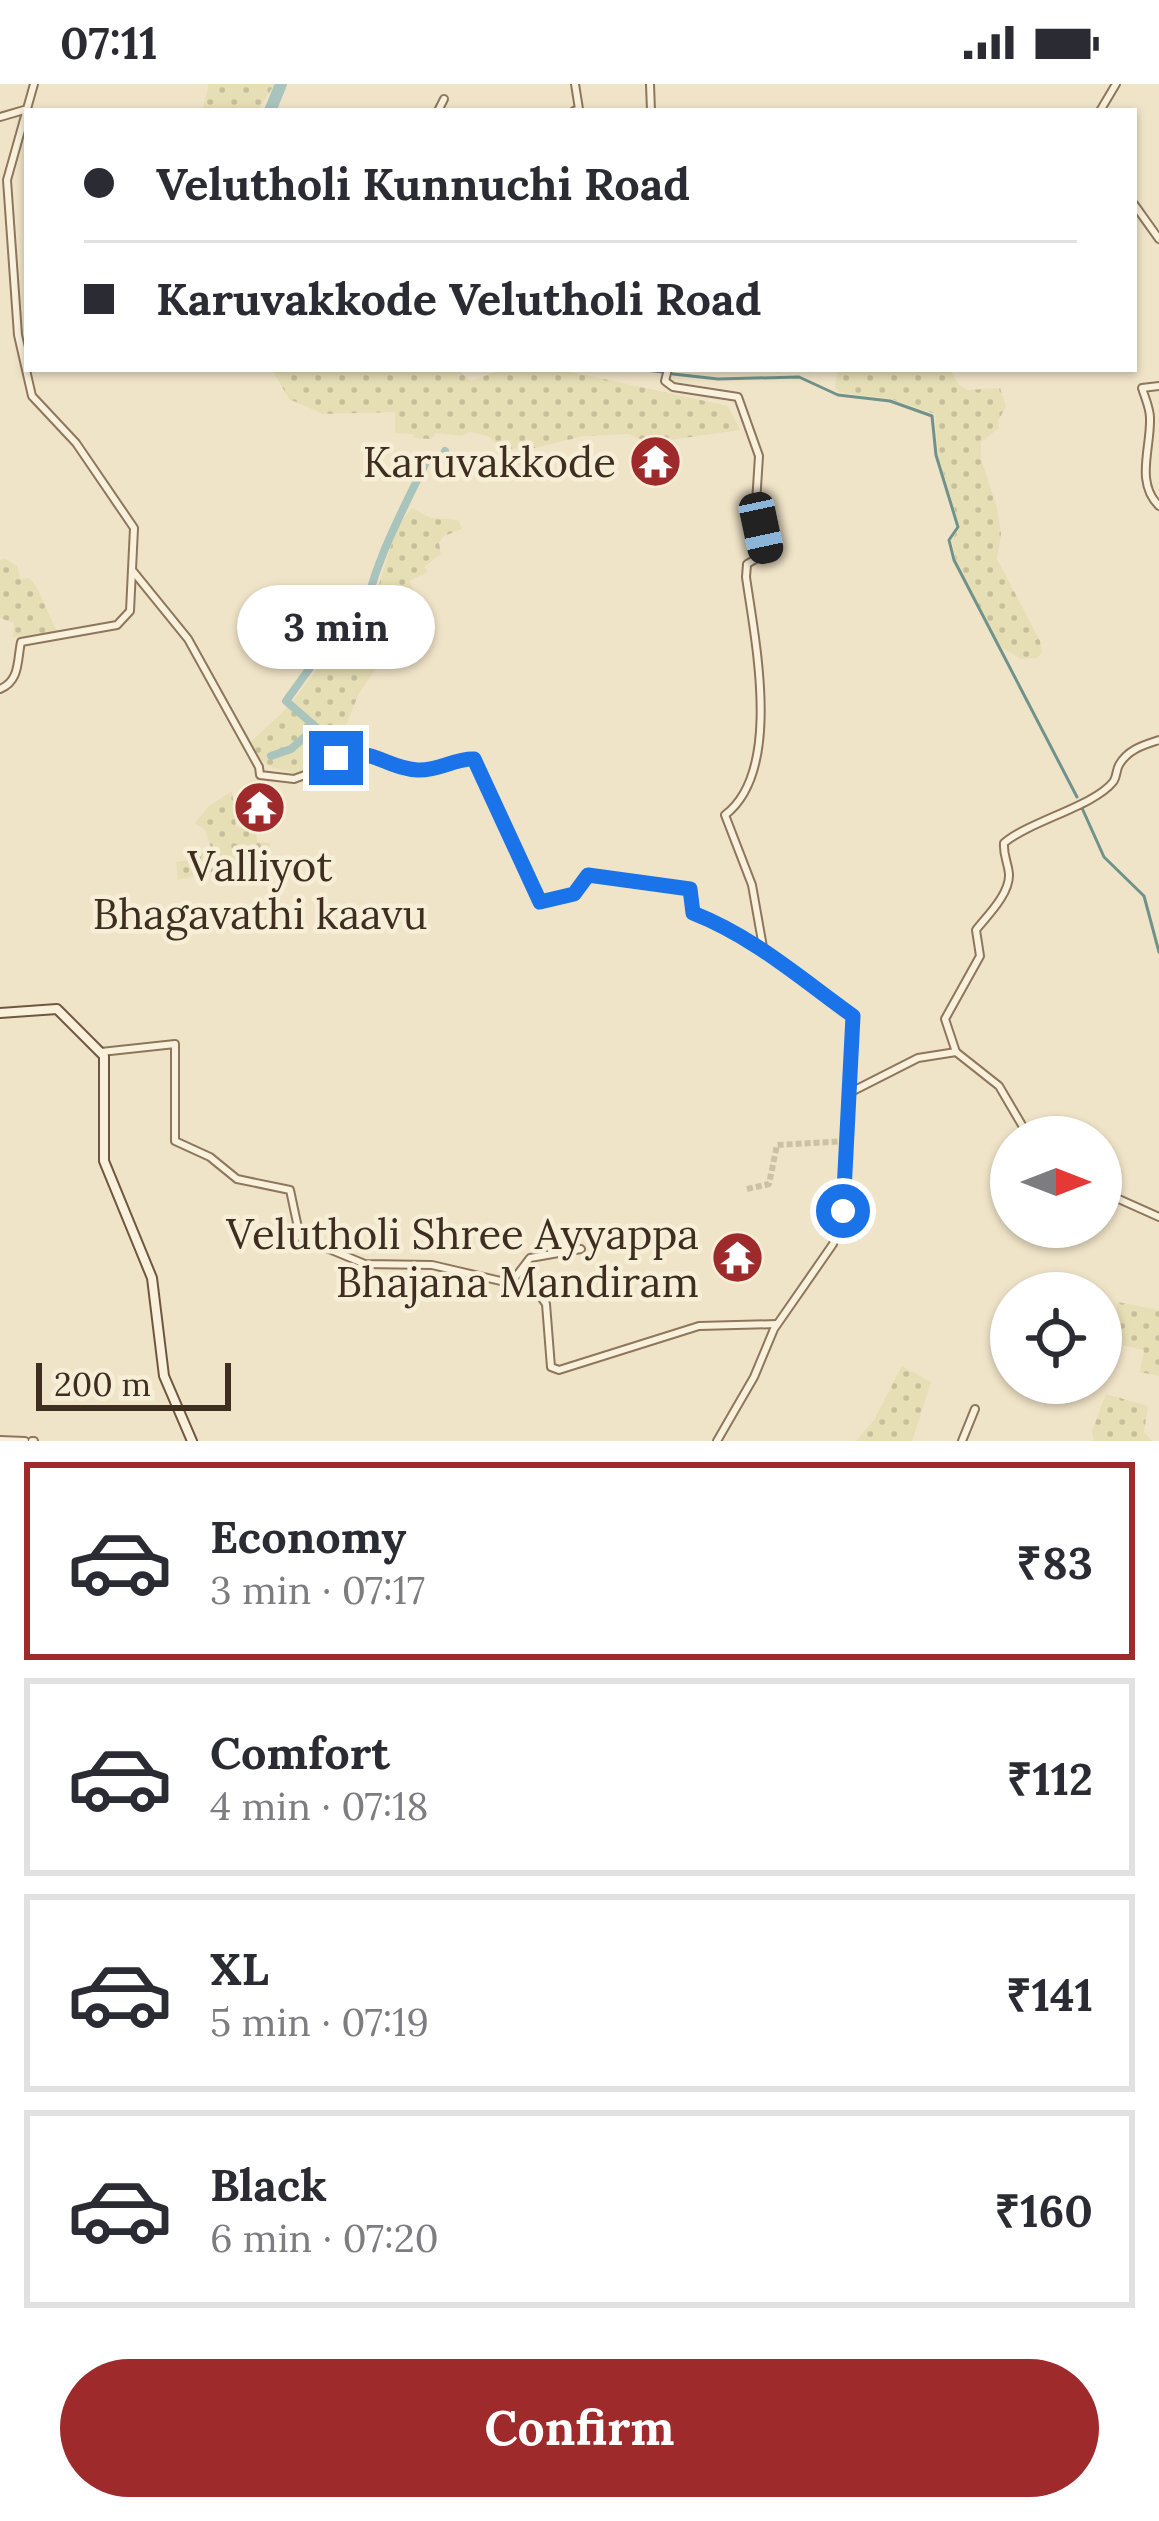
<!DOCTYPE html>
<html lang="en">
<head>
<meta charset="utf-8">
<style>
  :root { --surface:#fff; --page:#f2f2f3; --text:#2b2b33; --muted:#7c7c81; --line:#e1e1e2; --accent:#9e2a2b }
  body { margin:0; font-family:Lora,serif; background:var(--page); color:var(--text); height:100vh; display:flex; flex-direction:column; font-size:45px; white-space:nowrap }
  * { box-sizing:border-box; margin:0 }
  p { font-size:39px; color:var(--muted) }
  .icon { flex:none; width:66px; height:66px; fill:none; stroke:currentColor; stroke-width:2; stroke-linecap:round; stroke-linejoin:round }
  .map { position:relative; height:1357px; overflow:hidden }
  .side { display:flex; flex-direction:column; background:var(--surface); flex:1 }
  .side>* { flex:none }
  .banner { position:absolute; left:24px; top:24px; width:1113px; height:264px; border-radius:0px; box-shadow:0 3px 9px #0004; display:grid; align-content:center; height:264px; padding:0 60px; background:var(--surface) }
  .needle { width:78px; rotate:90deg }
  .buttons { position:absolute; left:990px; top:1032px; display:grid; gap:24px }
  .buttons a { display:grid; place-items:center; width:132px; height:132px; border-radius:50%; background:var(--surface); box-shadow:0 3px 9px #0004; font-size:60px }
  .scale { position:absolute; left:36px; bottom:30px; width:195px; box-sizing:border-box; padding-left:12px; border:6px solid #3d2e20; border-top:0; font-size:33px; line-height:42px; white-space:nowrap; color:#3d2e20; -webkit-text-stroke:9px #f7eed8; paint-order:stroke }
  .end { position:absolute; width:54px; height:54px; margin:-27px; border:15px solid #1a73e8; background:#fff; box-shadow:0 0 0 6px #fff }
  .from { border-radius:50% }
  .bubble { position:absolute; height:84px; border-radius:42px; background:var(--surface); box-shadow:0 3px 9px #0004; font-size:39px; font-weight:800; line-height:84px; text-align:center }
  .car { position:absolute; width:36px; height:72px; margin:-36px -18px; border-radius:15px; box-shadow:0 0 9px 3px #0007; background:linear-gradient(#222 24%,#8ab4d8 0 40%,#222 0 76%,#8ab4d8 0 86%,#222 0) }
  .banner b { display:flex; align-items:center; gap:42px; height:114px; font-size:45px }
  .banner b+b { border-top:3px solid var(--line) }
  .banner i { width:30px; height:30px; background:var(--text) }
  ul { padding:21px 0 0; list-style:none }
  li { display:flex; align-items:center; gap:36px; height:198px; margin:0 24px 18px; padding:0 36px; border:6px solid var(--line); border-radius:0px }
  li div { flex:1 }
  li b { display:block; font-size:45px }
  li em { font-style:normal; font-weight:800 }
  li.on { border-color:var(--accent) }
  li>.icon { width:108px; height:108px; stroke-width:1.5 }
  .button { display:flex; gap:24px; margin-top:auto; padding:24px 60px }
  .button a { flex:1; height:138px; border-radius:72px; background:var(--accent); color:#fff; font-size:48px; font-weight:800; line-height:138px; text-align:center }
  .status { display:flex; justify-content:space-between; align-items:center; height:84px; padding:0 60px; background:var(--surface); direction:ltr }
  .status svg { height:33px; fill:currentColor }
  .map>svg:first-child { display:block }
  .farmland { fill:url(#farmland-dots) }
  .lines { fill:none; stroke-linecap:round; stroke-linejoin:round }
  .stream { stroke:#6f938a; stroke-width:3 }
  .canal { stroke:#a9c4bc; stroke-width:8 }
  .river { stroke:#a9c4bc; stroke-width:12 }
  .minor-tunnel { stroke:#ccc0a6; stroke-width:6; stroke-dasharray:6 3; stroke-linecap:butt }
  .minor-casing { stroke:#8d765c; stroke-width:10 }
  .secondary-casing { stroke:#6f573f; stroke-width:12 }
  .minor { stroke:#faf1dc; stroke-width:6 }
  .secondary { stroke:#faf1dc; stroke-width:8 }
  .route { stroke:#1a73e8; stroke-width:15 }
  .labels { text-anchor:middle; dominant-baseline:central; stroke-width:9; stroke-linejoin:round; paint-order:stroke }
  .poi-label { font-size:42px; fill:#3d2e20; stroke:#f7eed8; text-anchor:end }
</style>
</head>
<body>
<div class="status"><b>07:11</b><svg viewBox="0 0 49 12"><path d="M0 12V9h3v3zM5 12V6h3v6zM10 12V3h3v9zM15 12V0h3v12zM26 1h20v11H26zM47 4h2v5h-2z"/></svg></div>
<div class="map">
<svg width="1159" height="1357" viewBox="0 0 1159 1357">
  <defs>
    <pattern id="farmland-dots" width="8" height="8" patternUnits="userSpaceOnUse" patternTransform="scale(3)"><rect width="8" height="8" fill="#e6deb5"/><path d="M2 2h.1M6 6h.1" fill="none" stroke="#c6bf9b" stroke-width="1.8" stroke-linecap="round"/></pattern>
  </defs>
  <rect width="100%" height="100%" fill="#f0e4c8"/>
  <g class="farmland">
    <polygon points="209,0 275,0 257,27 202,27"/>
    <polygon points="272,285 457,285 471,297 503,285 558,285 728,322 740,346 648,359 629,350 584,352 535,364 504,365 488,352 470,348 462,352 436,349 431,355 414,354 413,350 395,349 395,328 323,330 289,315"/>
    <polygon points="838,285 950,285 958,300 967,306 1000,304 1006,322 998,337 999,344 981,358 981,375 997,424 1001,450 997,475 1040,557 1042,569 1037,574 1021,575 1001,563 956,476 952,456 960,443 938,371 935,330 891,315 838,308 835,301"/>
    <polygon points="412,424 431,434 458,436 462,445 444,452 439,459 441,470 424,483 428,488 409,497 419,517 408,540 359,609 336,666 295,690 268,682 251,666 251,658 291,620 348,543 365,545 397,443"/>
    <polygon points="4,474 17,482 20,495 30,494 37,504 57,548 13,553 14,539 0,534 0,476"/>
    <polygon points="232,707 236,743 256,744 257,758 270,759 270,774 178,796 176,778 190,776 191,771 211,764 205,746 195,739 209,722"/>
    <polygon points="1118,1218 1159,1226 1159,1292 1140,1288 1144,1266 1110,1259"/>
    <polygon points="902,1282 931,1298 912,1357 856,1357 874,1336"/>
    <polygon points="1106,1310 1148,1322 1144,1348 1152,1357 1094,1357 1092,1347"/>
  </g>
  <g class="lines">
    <g class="stream">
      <polyline points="638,285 662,288"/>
      <polyline points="673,290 718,295 799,293 838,311 890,317 932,332 936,371 958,443 949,456 954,476 1077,713"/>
      <polyline points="1082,724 1104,773 1144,812 1159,868"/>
    </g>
    <path class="canal" d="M271 672 291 665 316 643 286 617 343 538 362 542C372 481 402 428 428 374L442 375 445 367"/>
    <polyline class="river" points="270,27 281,0"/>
    <polyline class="minor-tunnel" points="747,1105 769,1100 777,1061 848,1057"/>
    <defs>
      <g id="minor">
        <polyline points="650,0 651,27"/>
        <polyline points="438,27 444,15"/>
        <polyline points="574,27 579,25 575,0"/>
        <polyline points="1100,27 1116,0"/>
        <polyline points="0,33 24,26"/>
        <polyline points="1134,120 1159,155"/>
        <path d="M668 285 665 297 673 303 738 313 759 372 756 419 766 469 747 480 746 493C755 557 783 687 725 731L752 801 763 863"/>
        <path d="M1159 302 1142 304C1145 314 1150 324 1150 334 1151 365 1135 398 1159 422"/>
        <polyline points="132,486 188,555 259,683 260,691 294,695 321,685"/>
        <path d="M0 605C20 597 17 577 21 558L117 541 130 527 134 444 76 359 32 312 18 251 7 96 34 0"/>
        <path d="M328 680C361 653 385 685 418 686 439 687 454 674 474 675L540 818 574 810 588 791 690 805 693 829C754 853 800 894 853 932L851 1008"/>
        <polyline points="101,968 175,960 175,1057 210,1073 237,1095 290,1106 300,1153 365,1180 432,1181 535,1205 546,1220 551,1283 559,1286 699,1242 777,1240"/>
        <path d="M956 968 945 935 980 872 976 846C987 832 1010 810 1009 790 1008 778 1003 772 1004 759 1030 737 1094 722 1113 698 1117 693 1116 686 1119 681 1128 665 1144 661 1159 656"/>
        <polyline points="1101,1080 1106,1081 1112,1112 1159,1133"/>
        <polyline points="511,1199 530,1174 581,1165"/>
        <polyline points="0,1356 25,1357"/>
        <polyline points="32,1357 34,1357"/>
        <polyline points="717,1357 754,1293 774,1245 833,1160 843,1127 851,1008 918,974 956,968 999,1002 1029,1053"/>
        <polyline points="962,1357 975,1325"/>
      </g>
      <polyline id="secondary" points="0,929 57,925 104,972 104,1077 152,1194 164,1292 192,1357"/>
    </defs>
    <use href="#minor" class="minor-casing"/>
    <use href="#secondary" class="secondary-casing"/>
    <use href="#minor" class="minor"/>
    <use href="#secondary" class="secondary"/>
  </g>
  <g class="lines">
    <path class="route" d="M336 674C369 660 387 685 418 686 439 687 455 674 474 675L540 818 574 810 588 791 690 805 693 829C754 853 800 894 853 932L843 1127"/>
  </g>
  <defs>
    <symbol id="temple-disc" viewBox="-11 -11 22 22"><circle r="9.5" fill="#9e2a2b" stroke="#f7eed8"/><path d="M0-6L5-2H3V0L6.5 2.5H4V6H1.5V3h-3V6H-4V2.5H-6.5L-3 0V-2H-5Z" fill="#fff"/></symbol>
  </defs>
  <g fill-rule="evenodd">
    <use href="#temple-disc" x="626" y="348" width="59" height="59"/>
    <use href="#temple-disc" x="230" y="694" width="59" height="59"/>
    <use href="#temple-disc" x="708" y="1144" width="59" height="59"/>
  </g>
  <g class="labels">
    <g class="poi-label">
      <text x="616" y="378">Karuvakkode</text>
      <text x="260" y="782" text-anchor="middle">Valliyot<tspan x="260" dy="48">Bhagavathi kaavu</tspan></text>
      <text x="699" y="1150">Velutholi Shree Ayyappa<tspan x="699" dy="48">Bhajana Mandiram</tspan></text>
    </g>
  </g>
</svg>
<div class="buttons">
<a><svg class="needle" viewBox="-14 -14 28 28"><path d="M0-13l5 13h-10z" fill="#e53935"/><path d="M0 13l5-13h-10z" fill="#7c7c81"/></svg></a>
<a><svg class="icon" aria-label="locate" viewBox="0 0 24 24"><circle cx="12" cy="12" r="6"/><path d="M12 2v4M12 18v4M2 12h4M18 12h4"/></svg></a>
</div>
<div class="scale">200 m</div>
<i class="end from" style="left:843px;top:1127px"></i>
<i class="end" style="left:336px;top:674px"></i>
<div class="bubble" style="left:237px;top:501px;width:198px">3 min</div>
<i class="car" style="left:761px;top:444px;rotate:168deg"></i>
<div class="banner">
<b><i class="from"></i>Velutholi Kunnuchi Road</b>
<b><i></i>Karuvakkode Velutholi Road</b>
</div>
</div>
<section class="side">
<ul>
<li class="on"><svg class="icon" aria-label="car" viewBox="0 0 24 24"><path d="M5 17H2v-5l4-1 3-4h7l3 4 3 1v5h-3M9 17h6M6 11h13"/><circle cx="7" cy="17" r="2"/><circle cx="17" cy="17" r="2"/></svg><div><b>Economy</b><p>3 min · 07:17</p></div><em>₹83</em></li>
<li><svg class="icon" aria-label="car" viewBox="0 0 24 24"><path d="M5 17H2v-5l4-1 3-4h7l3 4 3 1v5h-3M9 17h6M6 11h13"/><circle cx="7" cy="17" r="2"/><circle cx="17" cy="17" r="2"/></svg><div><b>Comfort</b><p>4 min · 07:18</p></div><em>₹112</em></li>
<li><svg class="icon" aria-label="car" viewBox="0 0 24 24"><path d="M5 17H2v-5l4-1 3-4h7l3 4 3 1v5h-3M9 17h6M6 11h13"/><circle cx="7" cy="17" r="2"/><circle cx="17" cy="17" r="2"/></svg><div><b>XL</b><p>5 min · 07:19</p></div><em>₹141</em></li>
<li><svg class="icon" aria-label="car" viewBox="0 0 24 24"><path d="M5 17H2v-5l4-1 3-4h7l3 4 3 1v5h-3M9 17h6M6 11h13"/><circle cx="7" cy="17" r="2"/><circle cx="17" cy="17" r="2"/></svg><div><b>Black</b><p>6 min · 07:20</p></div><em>₹160</em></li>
</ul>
<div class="button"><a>Confirm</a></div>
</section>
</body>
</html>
